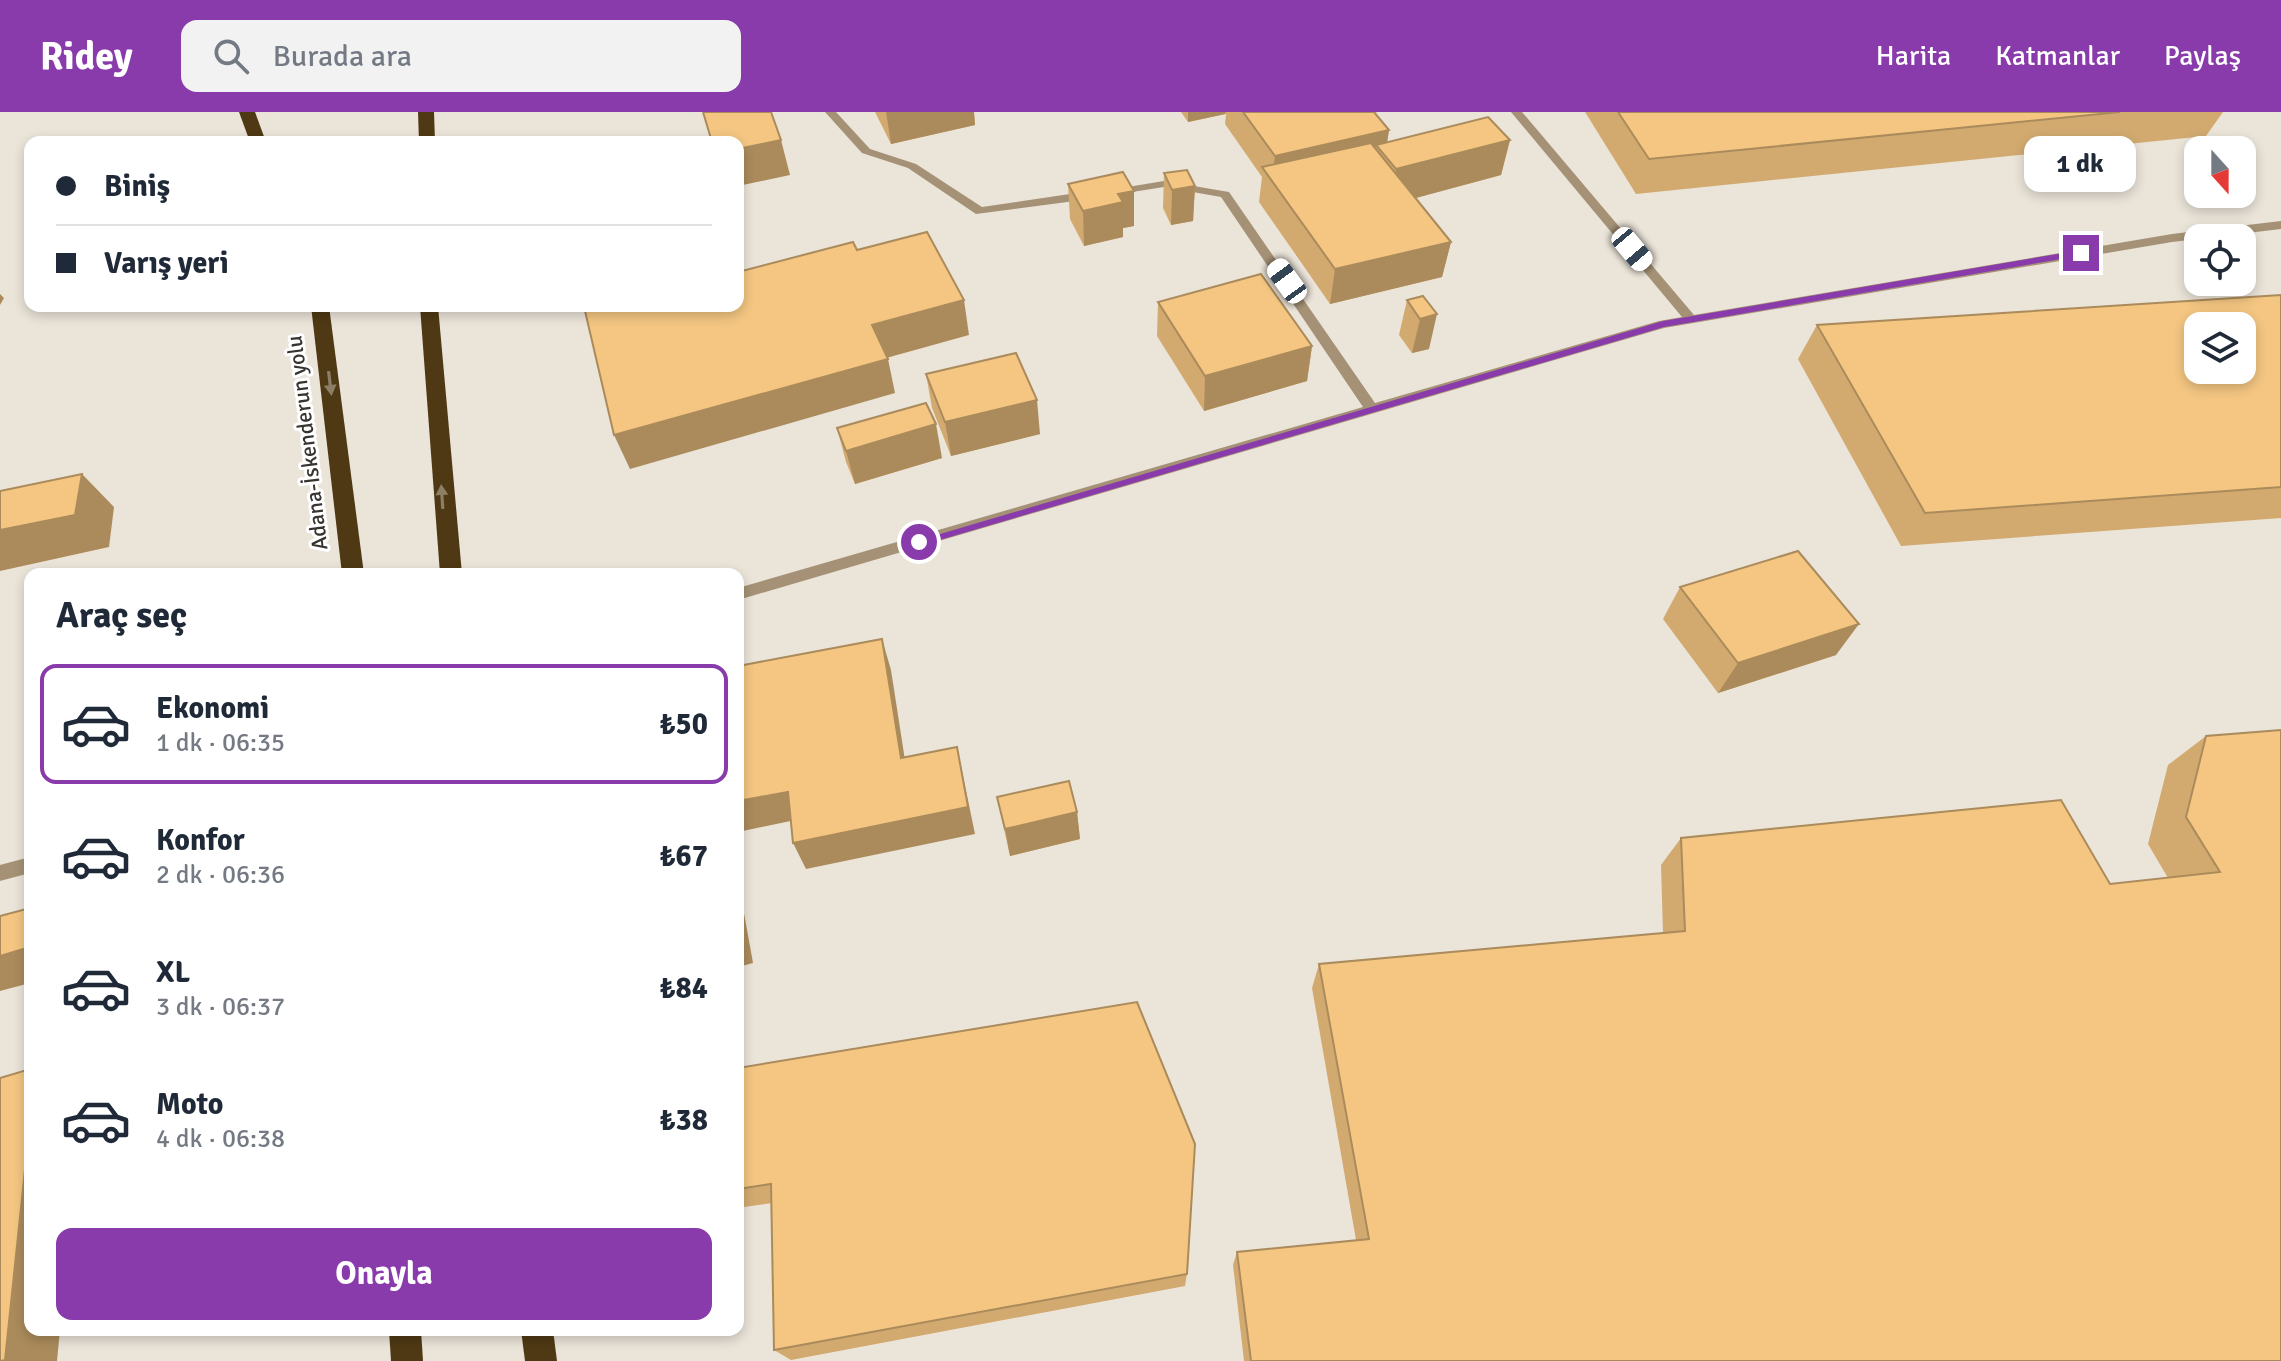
<!DOCTYPE html>
<html lang="tr">
<head>
<meta charset="utf-8">
<style>
  :root { --surface:#fff; --page:#f2f2f3; --text:#1f2937; --muted:#747a83; --line:#e0e1e3; --accent:#893bab }
  body { margin:0; font-family:Signika,sans-serif; background:var(--page); color:var(--text); height:100vh; display:flex; flex-direction:column; font-size:30px; white-space:nowrap }
  * { box-sizing:border-box; margin:0 }
  p { font-size:26px; color:var(--muted) }
  .icon { flex:none; width:44px; height:44px; fill:none; stroke:currentColor; stroke-width:2; stroke-linecap:round; stroke-linejoin:round }
  .map { position:relative; flex:1; overflow:hidden }
  .side { position:absolute; left:24px; top:456px; width:720px; height:768px; display:flex; flex-direction:column; background:var(--surface); border-radius:16px; box-shadow:0 4px 12px #0003 }
  .side>* { flex:none }
  .hud { position:absolute; left:24px; top:24px; width:720px; height:176px; border-radius:16px; box-shadow:0 4px 12px #0003; display:grid; align-content:center; height:176px; padding:0 32px; background:var(--surface) }
  .needle { width:52px; rotate:159deg }
  .buttons { position:absolute; left:2184px; top:24px; display:grid; gap:16px }
  .buttons a { display:grid; place-items:center; width:72px; height:72px; border-radius:16px; background:var(--surface); box-shadow:0 4px 12px #0003; font-size:40px }
  .end { position:absolute; width:36px; height:36px; margin:-18px; border:10px solid #893bab; background:#fff; box-shadow:0 0 0 4px #fff }
  .from { border-radius:50% }
  .bubble { position:absolute; height:56px; border-radius:16px; background:var(--surface); box-shadow:0 4px 12px #0003; font-size:26px; font-weight:700; line-height:56px; text-align:center }
  .car { position:absolute; width:24px; height:48px; margin:-24px -12px; border-radius:10px; box-shadow:0 0 6px 2px #0007; background:linear-gradient(#fff 24%,#345 0 40%,#fff 0 76%,#345 0 86%,#fff 0) }
  .hud b { display:flex; align-items:center; gap:28px; height:76px; font-size:30px }
  .hud b+b { border-top:2px solid var(--line) }
  .hud i { width:20px; height:20px; background:var(--text) }
  ul { padding:0; list-style:none }
  li { display:flex; align-items:center; gap:24px; height:120px; margin:0 16px 12px; padding:0 16px; border:4px solid transparent; border-radius:16px }
  li div { flex:1 }
  li b { display:block; font-size:30px }
  li em { font-style:normal; font-weight:700 }
  li.on { border-color:var(--accent) }
  li>.icon { width:72px; height:72px; stroke-width:1.5 }
  h2 { padding:0 32px; font-size:36px; line-height:96px }
  .primary-button { display:flex; gap:16px; margin-top:auto; padding:16px 32px }
  .primary-button a { flex:1; height:92px; border-radius:16px; background:var(--accent); color:#fff; font-size:32px; font-weight:700; line-height:92px; text-align:center }
  header { display:flex; align-items:center; gap:48px; box-sizing:border-box; height:112px; padding:0 40px; background:var(--accent); color:#fff }
  header strong { font-size:38px }
  nav { display:flex; gap:44px; margin-inline-start:auto; font-size:28px }
  .search { width:560px; height:72px; background:var(--page); display:flex; align-items:center; gap:20px; box-sizing:border-box; padding:0 28px; border-radius:16px; color:var(--muted); font-size:30px }
  .map>svg:first-child { display:block }
  .lines { fill:none; stroke-linecap:round; stroke-linejoin:round }
  .lane { fill:#a59276; fill-rule:evenodd }
  .highway { fill:#4f3914; fill-rule:evenodd }
  .wall { fill:#d2aa70 }
  .shaded-wall { fill:#ab8b5b }
  .building { fill:#f4c682; stroke:#ab8b5b; stroke-width:2; fill-rule:evenodd }
  .oneway { fill:#8d7e66 }
  .route { fill:#893bab }
  .labels { text-anchor:middle; dominant-baseline:central; stroke-width:6; stroke-linejoin:round; paint-order:stroke }
  .street-label { font-size:22px; fill:#373430; stroke:#fff }
</style>
</head>
<body>
<header>
<strong>Ridey</strong>
<div class="search"><svg class="icon" aria-label="search" viewBox="0 0 24 24"><circle cx="10" cy="10" r="6"/><path d="M15 15l6 6"/></svg>Burada ara</div>
<nav><a>Harita</a><a>Katmanlar</a><a>Paylaş</a></nav>
</header>
<div class="map">
<svg width="2281" height="1249" viewBox="0 0 2281 1249">
  <rect width="100%" height="100%" fill="#ebe4d9"/>
  <g class="lines">
    <g class="lane">
      <polygon points="825,0 836,0 870,37 916,52 982,95 1090,79 1096,83 1090,87 976,102 908,56 862,41"/>
      <polygon points="1511,0 1522,0 1694,203 2172,122 2281,109 2281,117 2172,130 1664,216 738,488 738,476 1363,295 1221,85 1164,75 1113,83 1109,82 1109,78 1164,69 1229,80 1375,291 1659,209 1682,205"/>
      <polygon points="30,745 30,761 0,769 0,753"/>
    </g>
    <g class="highway">
      <polygon points="239,0 255,0 266,30 250,30"/>
      <polygon points="418,0 434,0 435,30 419,30"/>
      <polygon points="311,194 329,194 364,462 342,462"/>
      <polygon points="420,194 438,194 462,462 440,462"/>
      <polygon points="389,1218 421,1218 423,1249 391,1249"/>
      <polygon points="521,1218 553,1218 557,1249 525,1249"/>
    </g>
  </g>
  <g class="wall">
    <polygon points="875,0 974,0 975,13 891,32"/>
    <polygon points="1181,0 1378,0 1375,1 1389,18 1387,30 1510,28 1501,63 1415,86 1451,130 1442,165 1330,192 1259,90 1262,65 1225,12 1226,2 1188,10"/>
    <polygon points="1585,0 2223,0 2206,24 1636,82"/>
    <polygon points="1164,61 1195,74 1193,109 1171,113 1163,96"/>
    <polygon points="1068,72 1134,114 1123,116 1123,125 1084,134 1070,107"/>
    <polygon points="2281,183 2281,406 1901,434 1798,247 1817,213"/>
    <polygon points="1423,184 1429,237 1412,241 1399,223 1407,188"/>
    <polygon points="1158,190 1312,234 1307,269 1204,299 1157,224"/>
    <polygon points="926,262 1040,322 951,344 932,296"/>
    <polygon points="837,316 942,346 855,372 846,350"/>
    <polygon points="1680,475 1836,543 1718,581 1663,507"/>
    <polygon points="2206,624 2281,1249 1244,1249 1233,1153 1237,1140 1356,1128 1312,876 1319,852 1663,821 1661,753 1681,726 2110,772 2168,766 2148,732 2168,653"/>
    <polygon points="997,685 1077,700 1080,727 1010,744"/>
    <polygon points="738,956 1187,1162 1185,1174 791,1248 774,1238 772,1091 744,1095 738,1090"/>
  </g>
  <g class="shaded-wall">
    <polygon points="886,0 974,0 975,13 891,32"/>
    <polygon points="1188,0 1226,0 1225,2 1188,10"/>
    <polygon points="1389,18 1385,44 1376,33 1372,56 1272,69 1275,44"/>
    <polygon points="781,28 790,63 738,74 738,37"/>
    <polygon points="1510,28 1501,63 1390,93 1396,57"/>
    <polygon points="1195,74 1193,109 1171,113 1172,78"/>
    <polygon points="1134,79 1134,114 1123,116 1123,125 1084,134 1083,99 1118,82"/>
    <polygon points="1451,130 1442,165 1330,192 1335,157"/>
    <polygon points="0,182 4,186 0,193"/>
    <polygon points="964,188 969,223 879,248 872,213"/>
    <polygon points="1437,202 1429,237 1412,241 1420,207"/>
    <polygon points="1312,234 1307,269 1204,299 1205,264"/>
    <polygon points="888,247 895,281 630,357 614,323"/>
    <polygon points="1037,288 1040,322 951,344 945,310"/>
    <polygon points="936,312 942,346 855,372 846,339"/>
    <polygon points="82,362 114,395 109,435 0,459 0,382"/>
    <polygon points="1859,512 1836,543 1718,581 1738,551"/>
    <polygon points="882,527 891,558 909,674 901,646"/>
    <polygon points="957,635 975,722 806,757 793,731"/>
    <polygon points="788,680 800,707 738,720 738,689"/>
    <polygon points="1077,700 1080,727 1010,744 1005,717"/>
    <polygon points="738,768 753,851 738,855"/>
    <polygon points="30,835 30,871 0,879 0,844"/>
    <polygon points="30,1010 30,1218 60,1218 57,1249 1,1249"/>
  </g>
  <g class="building">
    <polygon points="703,0 771,0 781,28 738,37 738,30 712,30"/>
    <polygon points="1243,0 1374,0 1389,18 1275,44"/>
    <polygon points="1618,0 2120,0 1649,47"/>
    <polygon points="1488,5 1510,28 1396,57 1376,33"/>
    <polygon points="1371,31 1451,130 1335,157 1262,55"/>
    <polygon points="1187,58 1195,74 1172,78 1164,61"/>
    <polygon points="1123,60 1134,79 1118,82 1123,90 1083,99 1068,72"/>
    <polygon points="927,120 964,188 872,213 888,247 614,323 585,199 605,194 738,194 738,160 853,130 857,138"/>
    <polygon points="1261,162 1312,234 1205,264 1158,190"/>
    <path d="M2281 183V375L1925 401 1817 213ZM2198 214H2242V258H2198Z"/>
    <polygon points="1423,184 1437,202 1420,207 1407,188"/>
    <polygon points="1016,241 1037,288 945,310 926,262"/>
    <polygon points="926,291 936,312 846,339 837,316"/>
    <polygon points="82,362 75,403 0,418 0,379"/>
    <polygon points="1798,439 1859,512 1738,551 1680,475"/>
    <polygon points="882,527 901,646 957,635 968,695 793,731 788,680 738,689 738,554"/>
    <polygon points="2281,618 2281,1249 1251,1249 1237,1140 1369,1127 1319,852 1685,819 1681,726 2061,688 2110,772 2220,760 2186,705 2206,624"/>
    <polygon points="1069,669 1077,700 1005,717 997,685"/>
    <polygon points="30,796 30,835 0,844 0,804"/>
    <polygon points="1137,890 1195,1032 1187,1162 774,1238 771,1072 738,1077 738,956"/>
    <polygon points="30,957 30,1010 5,1248 0,1249 0,966"/>
  </g>
  <defs><path id="oneway-solid" d="M-6-.8H1V-3.2L6.5 0L1 3.2V.8H-6Z" transform="scale(2)"/></defs>
  <g class="oneway">
    <use href="#oneway-solid" transform="translate(330 271) rotate(83)"/>
    <use href="#oneway-solid" transform="translate(442 385) rotate(-94)"/>
  </g>
  <polygon class="route" points="2081,138 2085,143 1664,215 919,434 913,430 1663,209"/>
  <g class="labels">
    <g class="street-label">
      <text transform="translate(307 331) rotate(-97)">Adana-İskenderun yolu</text>
    </g>
  </g>
</svg>
<div class="buttons">
<a><svg class="needle" viewBox="-14 -14 28 28"><path d="M0-13l5 13h-10z" fill="#e53935"/><path d="M0 13l5-13h-10z" fill="#747a83"/></svg></a>
<a><svg class="icon" aria-label="locate" viewBox="0 0 24 24"><circle cx="12" cy="12" r="6"/><path d="M12 2v4M12 18v4M2 12h4M18 12h4"/></svg></a>
<a><svg class="icon" aria-label="layers" viewBox="0 0 24 24"><path d="M12 4l9 5-9 5-9-5zM3 14l9 5 9-5"/></svg></a>
</div>
<i class="end from" style="left:919px;top:430px"></i>
<i class="end" style="left:2081px;top:141px"></i>
<div class="bubble" style="left:2024px;top:24px;width:112px">1 dk</div>
<i class="car" style="left:1632px;top:137px;rotate:140deg"></i>
<i class="car" style="left:1287px;top:169px;rotate:324deg"></i>
<div class="hud">
<b><i class="from"></i>Biniş</b>
<b><i></i>Varış yeri</b>
</div>
<section class="side">
<h2>Araç seç</h2>
<ul>
<li class="on"><svg class="icon" aria-label="car" viewBox="0 0 24 24"><path d="M5 17H2v-5l4-1 3-4h7l3 4 3 1v5h-3M9 17h6M6 11h13"/><circle cx="7" cy="17" r="2"/><circle cx="17" cy="17" r="2"/></svg><div><b>Ekonomi</b><p>1 dk · 06:35</p></div><em>₺50</em></li>
<li><svg class="icon" aria-label="car" viewBox="0 0 24 24"><path d="M5 17H2v-5l4-1 3-4h7l3 4 3 1v5h-3M9 17h6M6 11h13"/><circle cx="7" cy="17" r="2"/><circle cx="17" cy="17" r="2"/></svg><div><b>Konfor</b><p>2 dk · 06:36</p></div><em>₺67</em></li>
<li><svg class="icon" aria-label="car" viewBox="0 0 24 24"><path d="M5 17H2v-5l4-1 3-4h7l3 4 3 1v5h-3M9 17h6M6 11h13"/><circle cx="7" cy="17" r="2"/><circle cx="17" cy="17" r="2"/></svg><div><b>XL</b><p>3 dk · 06:37</p></div><em>₺84</em></li>
<li><svg class="icon" aria-label="car" viewBox="0 0 24 24"><path d="M5 17H2v-5l4-1 3-4h7l3 4 3 1v5h-3M9 17h6M6 11h13"/><circle cx="7" cy="17" r="2"/><circle cx="17" cy="17" r="2"/></svg><div><b>Moto</b><p>4 dk · 06:38</p></div><em>₺38</em></li>
</ul>
<div class="primary-button"><a>Onayla</a></div>
</section>
</div>
</body>
</html>
